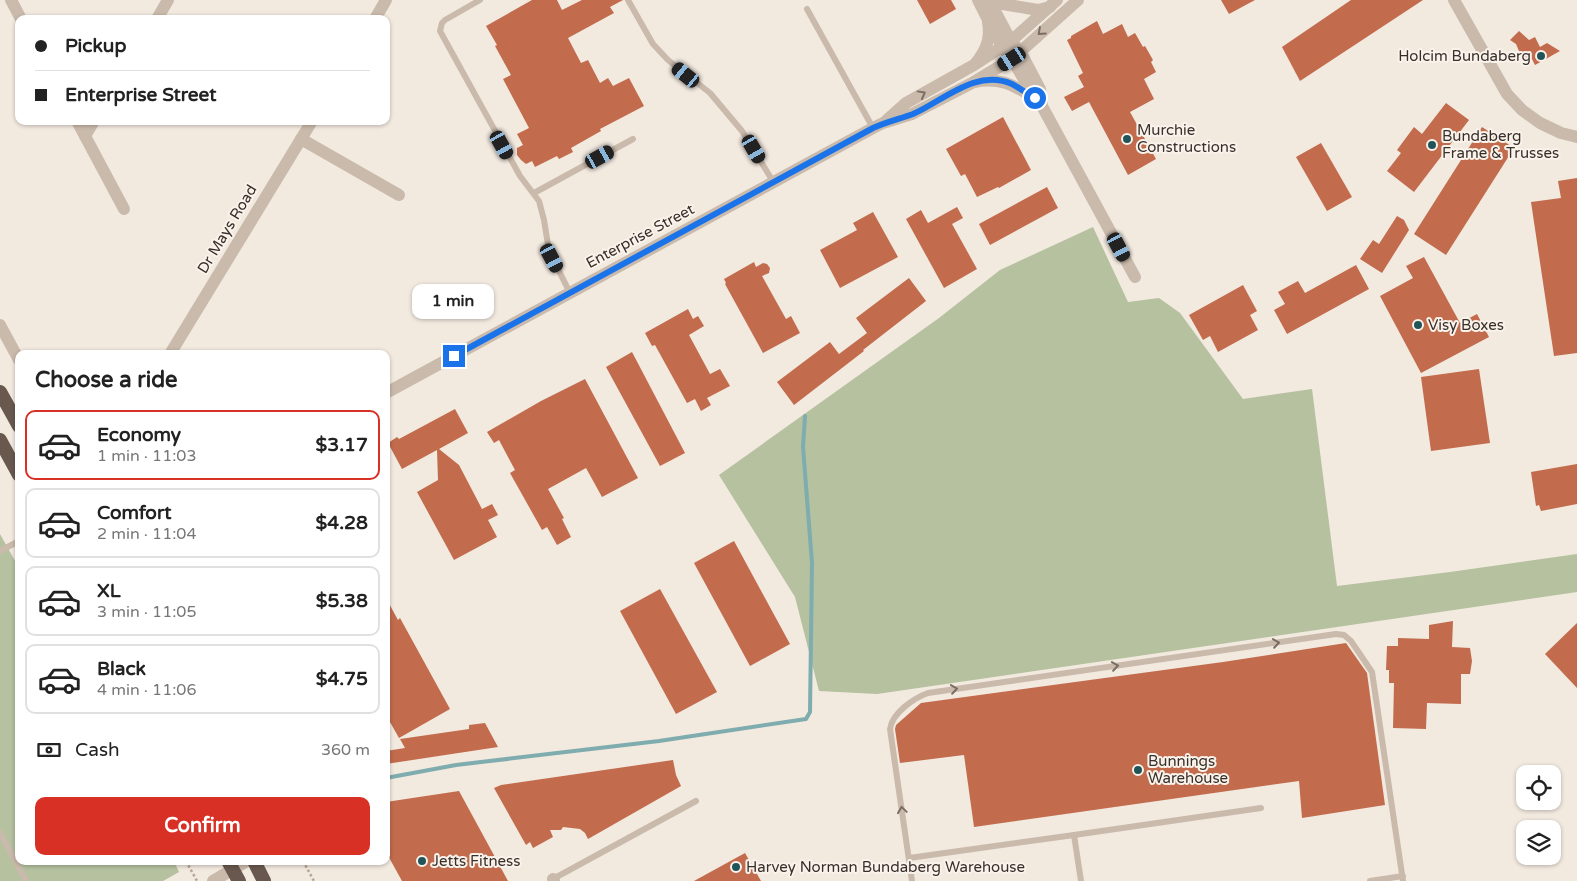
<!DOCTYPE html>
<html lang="en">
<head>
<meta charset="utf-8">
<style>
  :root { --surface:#fff; --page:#f6f6f6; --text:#222; --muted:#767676; --line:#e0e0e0; --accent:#d93025 }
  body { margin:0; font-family:"Varela Round",sans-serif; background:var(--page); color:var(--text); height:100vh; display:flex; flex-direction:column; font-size:19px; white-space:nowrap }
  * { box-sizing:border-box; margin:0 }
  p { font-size:16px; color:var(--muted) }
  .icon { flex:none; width:28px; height:28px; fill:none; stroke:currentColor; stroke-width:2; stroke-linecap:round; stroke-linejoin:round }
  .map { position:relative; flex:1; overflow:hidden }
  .side { position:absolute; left:15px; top:350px; width:375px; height:515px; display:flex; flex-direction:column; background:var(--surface); border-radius:10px; box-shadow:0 1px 4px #0004 }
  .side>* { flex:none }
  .hud { position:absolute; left:15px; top:15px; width:375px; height:110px; border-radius:10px; box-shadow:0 1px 4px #0004; display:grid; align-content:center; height:110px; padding:0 20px; background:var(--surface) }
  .buttons { position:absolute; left:1516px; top:765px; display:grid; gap:10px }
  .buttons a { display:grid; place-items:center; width:45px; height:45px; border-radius:10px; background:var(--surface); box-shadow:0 1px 4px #0004; font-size:25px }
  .end { position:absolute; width:22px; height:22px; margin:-11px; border:6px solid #1a73e8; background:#fff; box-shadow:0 0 0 2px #fff }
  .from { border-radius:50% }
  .bubble { position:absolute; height:35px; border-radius:10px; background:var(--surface); box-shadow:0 1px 4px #0004; font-size:16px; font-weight:700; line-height:35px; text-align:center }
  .car { position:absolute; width:15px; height:30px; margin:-15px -8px; border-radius:6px; box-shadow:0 0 4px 1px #0007; background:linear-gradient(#222 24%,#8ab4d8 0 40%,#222 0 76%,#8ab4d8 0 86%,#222 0) }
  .hud b { display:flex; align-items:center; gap:18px; height:48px; font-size:19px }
  .hud b+b { border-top:1px solid var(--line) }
  .hud i { width:12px; height:12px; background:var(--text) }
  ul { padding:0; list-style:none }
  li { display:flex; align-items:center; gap:15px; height:70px; margin:0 10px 8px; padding:0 10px; border:2px solid var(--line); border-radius:10px }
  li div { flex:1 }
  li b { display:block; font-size:19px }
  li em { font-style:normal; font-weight:700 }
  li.current { border-color:var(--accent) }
  li>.icon { width:45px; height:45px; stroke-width:1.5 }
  h2 { padding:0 20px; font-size:22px; line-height:60px }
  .pay { display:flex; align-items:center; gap:12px; height:55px; padding:0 20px; font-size:19px }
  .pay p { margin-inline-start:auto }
  .cta { display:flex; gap:10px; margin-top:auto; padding:10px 20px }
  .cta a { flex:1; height:58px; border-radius:10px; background:var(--accent); color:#fff; font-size:20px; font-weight:700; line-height:58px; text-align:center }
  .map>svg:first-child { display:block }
  .green { fill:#b5c19f }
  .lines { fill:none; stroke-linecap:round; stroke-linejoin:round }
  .stream { stroke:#7facae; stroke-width:4 }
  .building { fill:#c26b4d }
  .path { stroke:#b6a495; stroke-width:2.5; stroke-dasharray:2.5 2.5; stroke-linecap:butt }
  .service { stroke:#cabaab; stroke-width:6 }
  .minor { stroke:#cabaab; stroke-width:12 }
  .tertiary { stroke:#cabaab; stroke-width:12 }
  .trunk { stroke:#68584e; stroke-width:14 }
  .oneway { stroke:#7a6e64 }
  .route { stroke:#1a73e8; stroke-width:6 }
  .poi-dot { fill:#215458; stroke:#faf3eb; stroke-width:2 }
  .labels { text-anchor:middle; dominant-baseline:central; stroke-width:4; stroke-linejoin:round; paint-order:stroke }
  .poi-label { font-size:15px; fill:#382f2a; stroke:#faf3eb; text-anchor:start }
  .street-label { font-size:15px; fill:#382f2a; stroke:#faf3eb }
</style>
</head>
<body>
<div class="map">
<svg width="1577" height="881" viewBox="0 0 1577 881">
  <rect width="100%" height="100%" fill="#f2e9df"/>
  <g class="green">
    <polygon points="1093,227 1128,302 1159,298 1180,313 1243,399 1312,389 1337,586 1450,572 1577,554 1577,592 877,694 819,691 795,597 719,475 939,318 1000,270"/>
    <polygon points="0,534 19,568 19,861 174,861 179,872 163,881 0,881"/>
  </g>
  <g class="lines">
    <polyline class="stream" points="386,778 456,765 659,741 806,719 810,712 812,563 803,447 805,416"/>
  </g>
  <g class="building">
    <polygon points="532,0 557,0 562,10 582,0 623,0 610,7 614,13 568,38 581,63 588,60 600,83 608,78 613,86 629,78 644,106 600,129 601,131 571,148 573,152 559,159 557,156 535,167 532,161 526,164 521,160 517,155 517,148 523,145 517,134 529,128 503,79 511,75 495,46 497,45 486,26"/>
    <polygon points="917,0 951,0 956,9 930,24"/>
    <polygon points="1221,0 1255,0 1229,14"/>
    <polygon points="1351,0 1423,0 1300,81 1282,47"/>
    <polygon points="1097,21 1103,34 1122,24 1128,37 1135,33 1143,47 1145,46 1153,60 1151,62 1156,72 1144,79 1154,99 1130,112 1156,159 1128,175 1089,102 1072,111 1064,97 1084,87 1078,76 1083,73 1067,40 1071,38 1071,36"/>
    <polygon points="1519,31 1529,40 1535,37 1540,47 1547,43 1560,51 1535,65 1532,59 1527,62 1525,56 1522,58 1516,44 1510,40"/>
    <polygon points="1446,103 1469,120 1414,192 1387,171 1401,153 1397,150 1414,127 1422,134"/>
    <polygon points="1003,117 1031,170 999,188 998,187 977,197 965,174 961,176 946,149"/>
    <polygon points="1482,127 1514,148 1446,255 1414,234"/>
    <polygon points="1321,143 1352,197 1327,211 1296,157"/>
    <polygon points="1577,178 1577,353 1554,356 1531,202 1561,198 1558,181"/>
    <polygon points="1047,187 1058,208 990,245 979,224"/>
    <polygon points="957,207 963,218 952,224 977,269 944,288 906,219 921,210 928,223"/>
    <polygon points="873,212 898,257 840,288 820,250 857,230 853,223"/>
    <polygon points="1397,216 1404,220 1409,230 1382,273 1360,259 1373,240 1379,244"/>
    <polygon points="1424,257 1460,323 1477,314 1489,337 1421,373 1380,296 1413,278 1406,266"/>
    <polygon points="754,262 756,267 763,263 767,264 770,268 769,273 762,276 786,319 791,316 800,333 763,353 725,284 726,283 724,279"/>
    <polygon points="1356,265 1369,289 1287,334 1274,310 1285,304 1278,292 1298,281 1305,293"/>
    <polygon points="909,278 926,301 863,350 864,351 794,405 777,382 830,342 839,354 867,333 856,318"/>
    <polygon points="1243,285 1257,311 1250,315 1258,330 1218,352 1210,336 1203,340 1189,315"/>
    <polygon points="688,309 693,319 698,316 704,326 689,335 710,374 720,369 730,386 707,398 711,405 701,411 695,399 687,403 655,345 652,346 645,333"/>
    <polygon points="632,352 685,453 660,466 606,367"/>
    <polygon points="1479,369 1490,443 1431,451 1421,377"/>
    <polygon points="585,379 638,478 602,497 586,468 548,489 564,518 562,519 571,537 557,545 547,527 542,530 510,473 515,470 499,440 494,443 487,432 541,401"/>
    <polygon points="455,409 468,433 439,449 459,465 482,509 492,504 498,515 488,520 497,537 454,560 417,492 438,480 437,450 402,469 388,443 397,437 399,439"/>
    <polygon points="1577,464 1577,504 1541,511 1539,505 1536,506 1531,472"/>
    <polygon points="734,541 790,644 750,666 694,563"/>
    <polygon points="660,589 717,692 676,714 620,611"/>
    <polygon points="386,598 398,620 400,618 450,709 399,738 386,715"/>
    <polygon points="1453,621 1452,647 1470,648 1472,661 1470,674 1461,674 1461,704 1427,703 1426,729 1393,728 1394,683 1389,683 1389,670 1386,670 1387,646 1398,646 1398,638 1429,639 1429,625"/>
    <polygon points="1577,623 1577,688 1545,654"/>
    <polygon points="1346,643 1367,673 1385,805 1302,818 1299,781 974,827 964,755 900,763 895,729 896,725 921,703 1223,662"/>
    <polygon points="485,723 498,747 386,764 386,751 405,748 400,739 469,729 469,725"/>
    <polygon points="673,760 676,775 681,786 588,839 585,833 580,829 563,827 561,830 550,830 553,837 533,848 530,842 526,845 494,788 501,785"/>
    <polygon points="459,791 508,881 402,881 386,852 386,802"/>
    <polygon points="745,853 761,881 694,881"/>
  </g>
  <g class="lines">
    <g class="path">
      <polyline points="186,861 197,881"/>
      <polyline points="303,861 314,881"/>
    </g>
    <g class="service">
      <polyline points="480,0 445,20 442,23 440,31 520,176 539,201 544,220 549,251 570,293"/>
      <polyline points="628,0 653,44 668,60 710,93 742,131 774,183"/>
      <polyline points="807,9 873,128"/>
      <polyline points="534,193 633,139"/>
      <polyline points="0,551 19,541"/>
      <polyline points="0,833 26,881"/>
      <polyline points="1074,835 1261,808"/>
      <polyline points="909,858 1074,835 1081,881"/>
      <polyline points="553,879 696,801"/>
      <path d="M912 881 890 729C892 713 914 698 928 693L1336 634 1344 635 1351 641 1372 672 1403 881"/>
      <polyline points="1370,881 1403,876"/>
    </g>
    <g class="minor">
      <polyline points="11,0 21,19"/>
      <polyline points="978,0 1002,47 1012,59 1035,98 1042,106 1135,277"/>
      <polyline points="989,0 1011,41 1020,51 1040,89 1042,106"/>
      <polyline points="991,0 997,3 1038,10 1050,7"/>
      <polyline points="1454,0 1507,94 1522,110 1540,123 1561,133 1577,137"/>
      <polyline points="157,19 168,0"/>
      <polyline points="375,19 386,0"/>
      <path d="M976 63C986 50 991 39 988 22"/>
      <path d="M974 82C999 77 1012 84 1033 97"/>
      <polyline points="77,121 124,209"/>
      <polyline points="85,136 94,121"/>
      <polyline points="301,139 399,195"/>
      <polyline points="0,325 19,360"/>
      <polyline points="170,354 312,121"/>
      <polyline points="553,879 554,881"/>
      <polyline points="213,881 247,861"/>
    </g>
    <g class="tertiary">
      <polyline points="887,120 906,103 974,65 1011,41 1057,0"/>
      <polyline points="386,393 873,128 883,123 912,114 974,82 1012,59 1078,0"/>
    </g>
    <g class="trunk">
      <polyline points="0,392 19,426"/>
      <polyline points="0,440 19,475"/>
      <polyline points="228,861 239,881"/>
      <polyline points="254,861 264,881"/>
    </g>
  </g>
  <defs><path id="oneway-chevron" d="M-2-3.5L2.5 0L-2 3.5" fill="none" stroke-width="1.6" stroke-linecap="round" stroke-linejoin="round" transform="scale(1.25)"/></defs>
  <g class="oneway">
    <use href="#oneway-chevron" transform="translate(1041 32) rotate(138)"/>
    <use href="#oneway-chevron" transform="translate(922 94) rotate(-29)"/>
    <use href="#oneway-chevron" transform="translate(1276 643) rotate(-8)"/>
    <use href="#oneway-chevron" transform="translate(1115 666) rotate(-8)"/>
    <use href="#oneway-chevron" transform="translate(954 689) rotate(-8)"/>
    <use href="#oneway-chevron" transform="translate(902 810) rotate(-98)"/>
  </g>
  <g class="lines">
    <path class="route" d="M454 356 873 128C886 122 899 119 913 114 943 101 976 68 1012 84 1020 88 1027 94 1035 98"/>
  </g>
  <g class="poi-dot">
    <circle cx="1541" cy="56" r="5"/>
    <circle cx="1127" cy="139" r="5"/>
    <circle cx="1432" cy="145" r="5"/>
    <circle cx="1418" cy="325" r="5"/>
    <circle cx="1138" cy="770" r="5"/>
    <circle cx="422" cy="861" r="5"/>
    <circle cx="736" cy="867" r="5"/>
  </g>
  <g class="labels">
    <g class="poi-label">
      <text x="1531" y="56" text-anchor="end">Holcim Bundaberg</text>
      <text x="1137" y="130">Murchie<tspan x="1137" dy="17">Constructions</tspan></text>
      <text x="1442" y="136">Bundaberg<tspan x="1442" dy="17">Frame &amp; Trusses</tspan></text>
      <text x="1428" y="325">Visy Boxes</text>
      <text x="1148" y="761">Bunnings<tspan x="1148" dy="17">Warehouse</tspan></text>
      <text x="432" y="861">Jetts Fitness</text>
      <text x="746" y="867">Harvey Norman Bundaberg Warehouse</text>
    </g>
    <g class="street-label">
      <text transform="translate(227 229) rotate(-59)">Dr Mays Road</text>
      <text transform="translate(640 236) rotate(-28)">Enterprise Street</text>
    </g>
  </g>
</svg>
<div class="buttons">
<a><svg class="icon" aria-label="locate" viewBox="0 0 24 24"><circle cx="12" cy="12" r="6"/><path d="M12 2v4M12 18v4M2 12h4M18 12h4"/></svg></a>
<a><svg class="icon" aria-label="layers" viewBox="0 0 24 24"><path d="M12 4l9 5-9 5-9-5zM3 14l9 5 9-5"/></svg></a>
</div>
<i class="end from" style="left:1035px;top:98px"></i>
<i class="end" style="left:454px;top:356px"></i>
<div class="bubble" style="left:412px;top:284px;width:82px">1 min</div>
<i class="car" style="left:1012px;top:59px;rotate:238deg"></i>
<i class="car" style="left:686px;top:75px;rotate:309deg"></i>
<i class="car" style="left:502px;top:145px;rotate:151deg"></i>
<i class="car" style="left:754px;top:149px;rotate:150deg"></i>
<i class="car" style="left:600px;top:157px;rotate:61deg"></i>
<i class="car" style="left:1119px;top:247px;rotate:152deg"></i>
<i class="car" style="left:552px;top:258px;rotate:152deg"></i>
<div class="hud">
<b><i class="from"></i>Pickup</b>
<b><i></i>Enterprise Street</b>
</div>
<section class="side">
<h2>Choose a ride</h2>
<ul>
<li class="current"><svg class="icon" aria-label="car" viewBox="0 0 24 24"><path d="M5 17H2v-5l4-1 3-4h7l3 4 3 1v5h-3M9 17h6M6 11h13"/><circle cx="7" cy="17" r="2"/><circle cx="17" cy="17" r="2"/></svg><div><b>Economy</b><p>1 min · 11:03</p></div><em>$3.17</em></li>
<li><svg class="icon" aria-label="car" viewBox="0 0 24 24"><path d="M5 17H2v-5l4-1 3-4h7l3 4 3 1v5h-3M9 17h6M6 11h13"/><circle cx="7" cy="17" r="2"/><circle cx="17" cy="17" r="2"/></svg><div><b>Comfort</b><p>2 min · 11:04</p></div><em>$4.28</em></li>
<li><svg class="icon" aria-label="car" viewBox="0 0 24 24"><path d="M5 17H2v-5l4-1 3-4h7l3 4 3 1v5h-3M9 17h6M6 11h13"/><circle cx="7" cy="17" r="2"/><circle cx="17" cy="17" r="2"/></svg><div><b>XL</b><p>3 min · 11:05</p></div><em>$5.38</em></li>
<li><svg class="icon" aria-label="car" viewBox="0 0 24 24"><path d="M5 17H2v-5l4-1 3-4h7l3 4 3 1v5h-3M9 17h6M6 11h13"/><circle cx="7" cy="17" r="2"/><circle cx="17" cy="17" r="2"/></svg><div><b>Black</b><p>4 min · 11:06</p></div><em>$4.75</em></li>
</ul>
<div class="pay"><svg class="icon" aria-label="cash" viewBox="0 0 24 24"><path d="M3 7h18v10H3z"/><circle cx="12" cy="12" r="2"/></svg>Cash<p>360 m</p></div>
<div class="cta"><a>Confirm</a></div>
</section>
</div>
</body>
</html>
